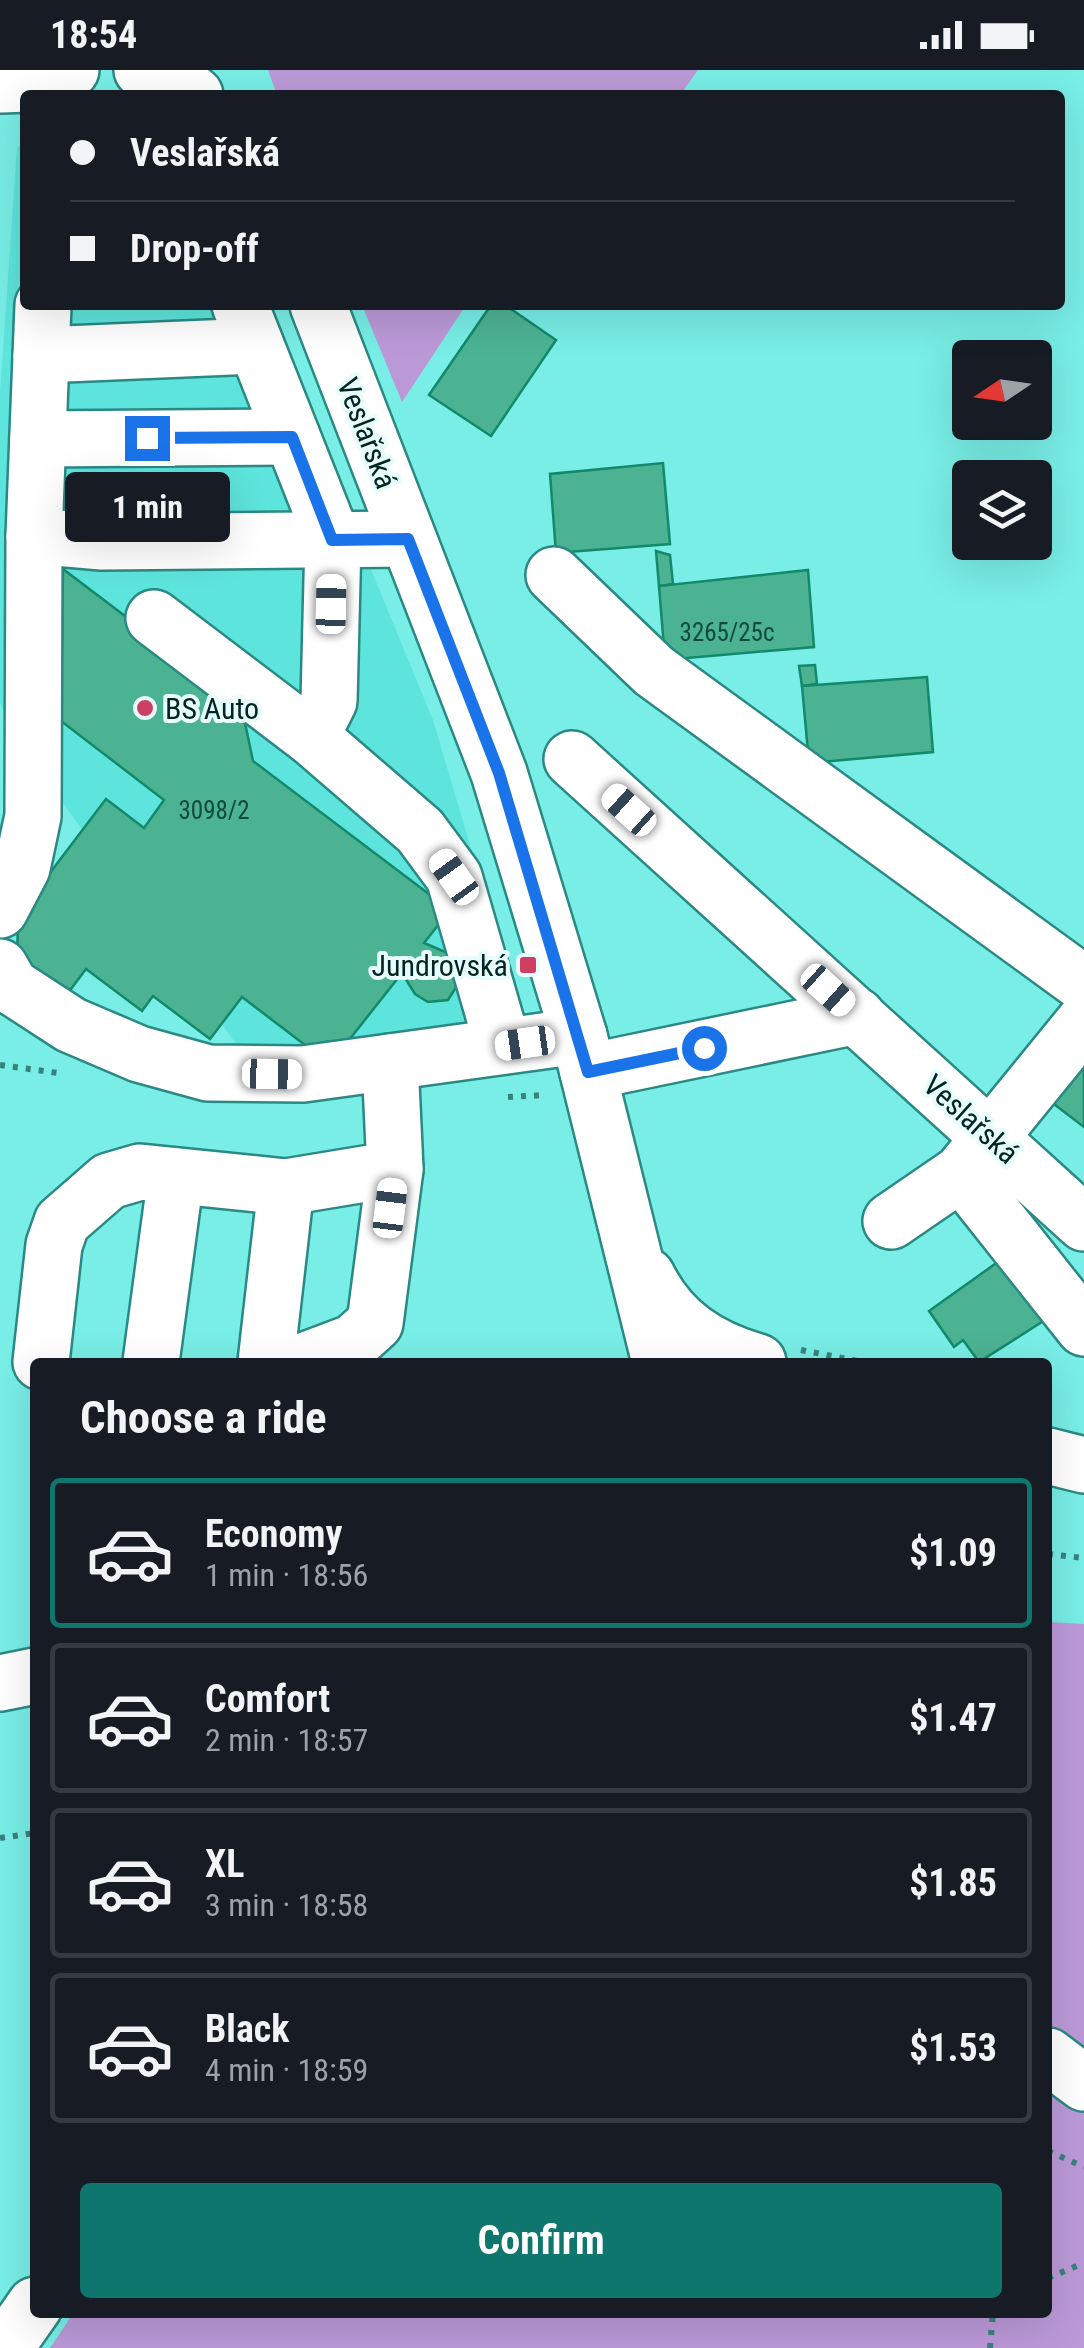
<!DOCTYPE html>
<html lang="en">
<head>
<meta charset="utf-8">
<style>
  :root { --surface:#171b24; --page:#20242c; --text:#f1f3f6; --muted:#9ea1a6; --line:#363941; --accent:#0f766e }
  body { margin:0; font-family:"Roboto Condensed",sans-serif; background:var(--page); color:var(--text); height:100vh; display:flex; flex-direction:column; font-size:38px; white-space:nowrap }
  * { box-sizing:border-box; margin:0 }
  p { font-size:32px; color:var(--muted) }
  .icon { flex:none; width:55px; height:55px; fill:none; stroke:currentColor; stroke-width:2; stroke-linecap:round; stroke-linejoin:round }
  .map { position:relative; flex:1; overflow:hidden }
  .sheet { position:absolute; left:30px; top:1288px; width:1022px; height:960px; display:flex; flex-direction:column; background:var(--surface); border-radius:10px; box-shadow:0 10px 40px #0002 }
  .sheet>* { flex:none }
  .hud { position:absolute; left:20px; top:20px; width:1045px; height:220px; border-radius:10px; box-shadow:0 10px 40px #0002; display:grid; align-content:center; height:220px; padding:0 50px; background:var(--surface) }
  .needle { width:65px; rotate:257deg }
  .buttons { position:absolute; left:952px; top:270px; display:grid; gap:20px }
  .buttons a { display:grid; place-items:center; width:100px; height:100px; border-radius:10px; background:var(--surface); box-shadow:0 10px 40px #0002; font-size:50px }
  .end { position:absolute; width:45px; height:45px; margin:-22px; border:12px solid #1a73e8; background:#fff; box-shadow:0 0 0 5px #fff }
  .from { border-radius:50% }
  .bubble { position:absolute; height:70px; border-radius:10px; background:var(--surface); box-shadow:0 10px 40px #0002; font-size:32px; font-weight:700; line-height:70px; text-align:center }
  .car { position:absolute; width:30px; height:60px; margin:-30px -15px; border-radius:12px; box-shadow:0 0 8px 2px #0007; background:linear-gradient(#fff 24%,#345 0 40%,#fff 0 76%,#345 0 86%,#fff 0) }
  .hud b { display:flex; align-items:center; gap:35px; height:95px; font-size:38px }
  .hud b+b { border-top:2px solid var(--line) }
  .hud i { width:25px; height:25px; background:var(--text) }
  ul { padding:0; list-style:none }
  li { display:flex; align-items:center; gap:30px; height:150px; margin:0 20px 15px; padding:0 30px; border:5px solid var(--line); border-radius:10px }
  li div { flex:1 }
  li b { display:block; font-size:38px }
  li em { font-style:normal; font-weight:700 }
  li.active { border-color:var(--accent) }
  li>.icon { width:90px; height:90px; stroke-width:1.5 }
  h2 { padding:0 50px; font-size:45px; line-height:120px }
  .action { display:flex; gap:20px; margin-top:auto; padding:20px 50px }
  .action a { flex:1; height:115px; border-radius:10px; background:var(--accent); color:#fff; font-size:40px; font-weight:700; line-height:115px; text-align:center }
  .status { display:flex; justify-content:space-between; align-items:center; height:70px; padding:0 50px; background:var(--surface); direction:ltr }
  .status svg { height:28px; fill:currentColor }
  .map>svg:first-child { display:block }
  .built { fill:#5de4dc }
  .green { fill:#bb99d7 }
  .building { fill:#4cb392; stroke:#12896b; stroke-width:2.5 }
  .lines { fill:none; stroke-linecap:round; stroke-linejoin:round }
  .minor-casing { stroke:#2b8984; stroke-width:60 }
  .path { stroke:#38827e; stroke-width:6; stroke-dasharray:5 8; stroke-linecap:butt }
  .minor { stroke:#fff; stroke-width:55 }
  .route { stroke:#1a73e8; stroke-width:12 }
  .poi-dot { fill:#ce3f63; stroke:#e8fdfb; stroke-width:4 }
  .labels { text-anchor:middle; dominant-baseline:central; stroke-width:8; stroke-linejoin:round; paint-order:stroke }
  .number-label { font-size:25px; fill:#13483f }
  .street-label { font-size:30px; fill:#002523; stroke:#e8fdfb }
  .poi-label { font-size:30px; fill:#002523; stroke:#e8fdfb; text-anchor:start }
</style>
</head>
<body>
<div class="status"><b>18:54</b><svg viewBox="0 0 49 12"><path d="M0 12V9h3v3zM5 12V6h3v6zM10 12V3h3v9zM15 12V0h3v12zM26 1h20v11H26zM47 4h2v5h-2z"/></svg></div>
<div class="map">
<svg width="1084" height="2278" viewBox="0 0 1084 2278">
  <rect width="100%" height="100%" fill="#78eee6"/>
  <polygon class="built" points="25,74 25,235 262,235 433,650 518,937 262,1010 12,662 0,633 0,323 17,77"/>
  <g class="green">
    <polygon points="268,0 698,0 680,25 277,25"/>
    <polygon points="362,235 466,235 402,332"/>
    <polygon points="1048,1552 1084,1554 1084,2278 50,2278 74,2242 1048,2242"/>
  </g>
  <g class="building">
    <polygon points="491,235 505,235 556,270 491,366 429,325"/>
    <polygon points="663,393 670,474 556,483 550,404"/>
    <polygon points="656,481 670,485 673,514 659,516"/>
    <polygon points="63,499 241,634 253,691 450,840 424,873 450,884 458,914 448,930 428,932 415,924 402,903 330,994 242,927 210,969 153,926 142,941 86,899 62,931 17,897 18,845 106,729 144,758 164,730 61,651"/>
    <polygon points="808,500 814,577 665,590 659,516"/>
    <polygon points="815,595 817,614 802,616 799,596"/>
    <polygon points="927,607 933,682 809,693 802,616"/>
    <polygon points="1084,995 1084,1057 1050,1031"/>
    <polygon points="1002,1189 1045,1250 979,1292 963,1270 954,1277 929,1241"/>
  </g>
  <g class="lines">
    <defs>
      <g id="minor">
        <polyline points="142,0 183,15 195,25"/>
        <polyline points="0,15 30,14 71,0"/>
        <polyline points="240,235 333,470 329,631 311,667"/>
        <polyline points="318,235 499,703 579,966 660,1292"/>
        <polyline points="41,285 256,276"/>
        <polyline points="38,369 292,367"/>
        <polyline points="34,466 43,235"/>
        <polyline points="554,505 654,601 1084,914"/>
        <polyline points="154,548 311,667 420,761 454,807 503,976"/>
        <polyline points="572,689 1084,1153"/>
        <polyline points="0,840 22,798 33,746 34,466 102,472 408,469"/>
        <polyline points="0,897 11,916 71,955 139,984 208,1003 303,1004 579,966"/>
        <polyline points="588,1002 857,946"/>
        <polyline points="961,1103 1084,1258"/>
        <polyline points="891,1151 961,1103 1084,952"/>
        <path d="M647 1206C670 1253 708 1278 758 1292"/>
        <polyline points="41,1292 54,1175 62,1152 109,1111 140,1102 286,1117 395,1099 390,992"/>
        <polyline points="151,1292 176,1106"/>
        <polyline points="266,1292 286,1117"/>
        <polyline points="301,1292 354,1272 375,1253 395,1099"/>
        <polyline points="1048,1386 1084,1395"/>
        <polyline points="0,1613 35,1606"/>
        <polyline points="1048,1986 1084,2013"/>
        <polyline points="5,2278 35,2235"/>
      </g>
    </defs>
    <use href="#minor" class="minor-casing"/>
    <g class="path">
      <polyline points="0,995 58,1003"/>
      <polyline points="508,1027 546,1025"/>
      <polyline points="801,1280 863,1292"/>
      <polyline points="1048,1484 1084,1488"/>
      <polyline points="0,1768 35,1763"/>
      <polyline points="1048,2081 1084,2097"/>
      <polyline points="1048,2208 1084,2193"/>
      <polyline points="990,2278 993,2242"/>
    </g>
    <use href="#minor" class="minor"/>
  </g>
  <g class="lines">
    <polyline class="route" points="147,368 292,367 332,470 408,469 499,703 588,1002 704,978"/>
  </g>
  <g class="poi-dot">
    <circle cx="145" cy="638" r="10"/>
    <rect x="518" y="885" width="20" height="20" rx="5"/>
  </g>
  <g class="labels">
    <g class="number-label">
      <text x="727" y="562">3265/25c</text>
      <text x="214" y="740">3098/2</text>
    </g>
    <g class="street-label">
      <text transform="translate(367 363) rotate(69)">Veslařská</text>
      <text transform="translate(971 1049) rotate(42)">Veslařská</text>
    </g>
    <g class="poi-label">
      <text x="165" y="638">BS Auto</text>
      <text x="508" y="895" text-anchor="end">Jundrovská</text>
    </g>
  </g>
</svg>
<div class="buttons">
<a><svg class="needle" viewBox="-14 -14 28 28"><path d="M0-13l5 13h-10z" fill="#e53935"/><path d="M0 13l5-13h-10z" fill="#9ea1a6"/></svg></a>
<a><svg class="icon" aria-label="layers" viewBox="0 0 24 24"><path d="M12 4l9 5-9 5-9-5zM3 14l9 5 9-5"/></svg></a>
</div>
<i class="end from" style="left:704px;top:978px"></i>
<i class="end" style="left:147px;top:368px"></i>
<div class="bubble" style="left:65px;top:402px;width:165px">1 min</div>
<i class="car" style="left:331px;top:534px;rotate:1deg"></i>
<i class="car" style="left:629px;top:740px;rotate:312deg"></i>
<i class="car" style="left:454px;top:807px;rotate:324deg"></i>
<i class="car" style="left:828px;top:920px;rotate:132deg"></i>
<i class="car" style="left:525px;top:973px;rotate:262deg"></i>
<i class="car" style="left:272px;top:1004px;rotate:91deg"></i>
<i class="car" style="left:390px;top:1138px;rotate:7deg"></i>
<div class="hud">
<b><i class="from"></i>Veslařská</b>
<b><i></i>Drop-off</b>
</div>
<section class="sheet">
<h2>Choose a ride</h2>
<ul>
<li class="active"><svg class="icon" aria-label="car" viewBox="0 0 24 24"><path d="M5 17H2v-5l4-1 3-4h7l3 4 3 1v5h-3M9 17h6M6 11h13"/><circle cx="7" cy="17" r="2"/><circle cx="17" cy="17" r="2"/></svg><div><b>Economy</b><p>1 min · 18:56</p></div><em>$1.09</em></li>
<li><svg class="icon" aria-label="car" viewBox="0 0 24 24"><path d="M5 17H2v-5l4-1 3-4h7l3 4 3 1v5h-3M9 17h6M6 11h13"/><circle cx="7" cy="17" r="2"/><circle cx="17" cy="17" r="2"/></svg><div><b>Comfort</b><p>2 min · 18:57</p></div><em>$1.47</em></li>
<li><svg class="icon" aria-label="car" viewBox="0 0 24 24"><path d="M5 17H2v-5l4-1 3-4h7l3 4 3 1v5h-3M9 17h6M6 11h13"/><circle cx="7" cy="17" r="2"/><circle cx="17" cy="17" r="2"/></svg><div><b>XL</b><p>3 min · 18:58</p></div><em>$1.85</em></li>
<li><svg class="icon" aria-label="car" viewBox="0 0 24 24"><path d="M5 17H2v-5l4-1 3-4h7l3 4 3 1v5h-3M9 17h6M6 11h13"/><circle cx="7" cy="17" r="2"/><circle cx="17" cy="17" r="2"/></svg><div><b>Black</b><p>4 min · 18:59</p></div><em>$1.53</em></li>
</ul>
<div class="action"><a>Confirm</a></div>
</section>
</div>
</body>
</html>
